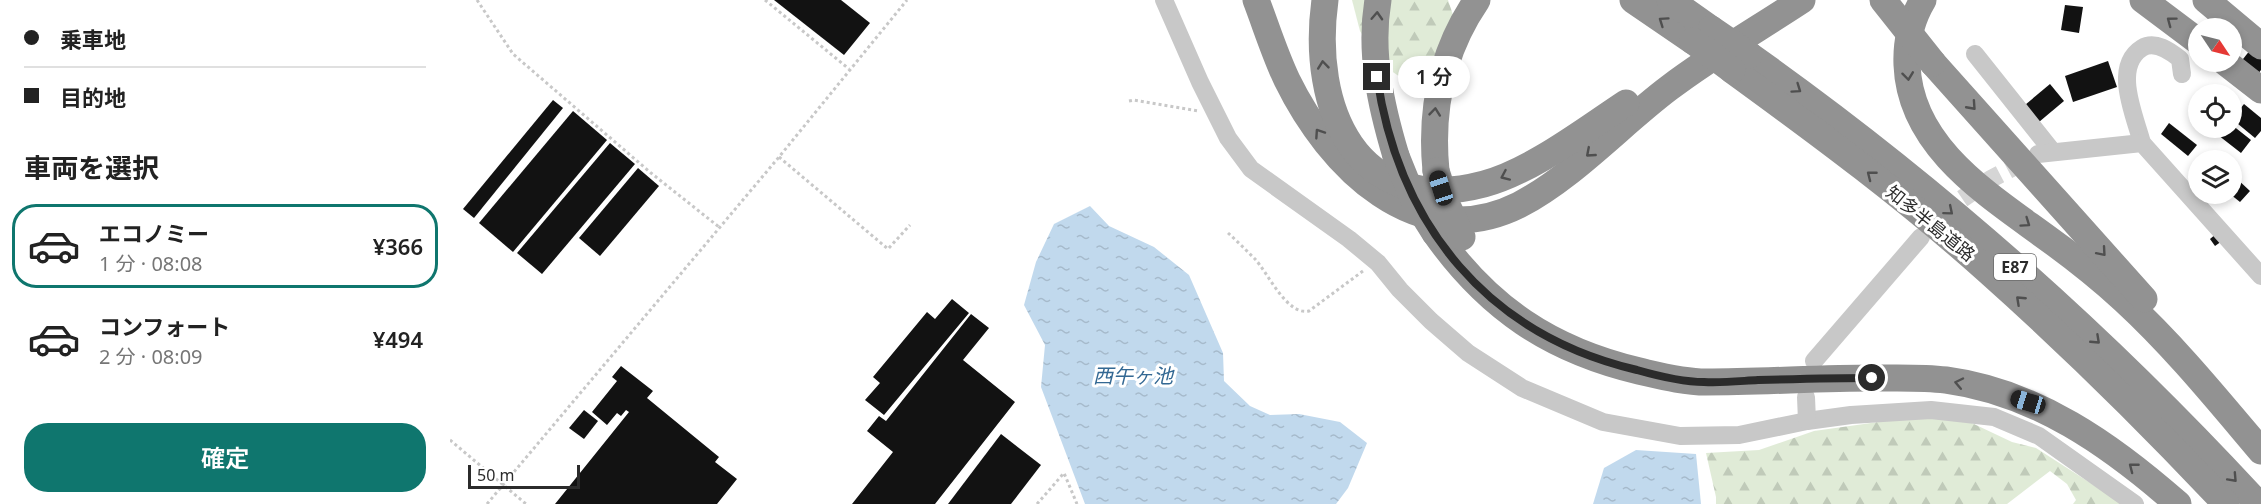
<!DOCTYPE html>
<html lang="ja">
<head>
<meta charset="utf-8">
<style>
  :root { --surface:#fff; --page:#f6f6f6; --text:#222; --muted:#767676; --line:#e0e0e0; --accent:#0f766e }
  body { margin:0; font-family:"Noto Sans","Noto Sans JP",sans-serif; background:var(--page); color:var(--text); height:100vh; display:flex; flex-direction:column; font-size:22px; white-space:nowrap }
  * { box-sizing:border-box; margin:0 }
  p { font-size:20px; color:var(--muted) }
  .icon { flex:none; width:33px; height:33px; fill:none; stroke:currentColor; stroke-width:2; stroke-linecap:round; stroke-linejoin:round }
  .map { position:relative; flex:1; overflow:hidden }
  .panel { display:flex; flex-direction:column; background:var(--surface); width:450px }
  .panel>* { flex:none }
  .hud { display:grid; align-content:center; height:132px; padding:0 24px; background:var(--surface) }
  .needle { width:39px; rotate:125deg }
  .fabs { position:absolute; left:1738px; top:18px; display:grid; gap:12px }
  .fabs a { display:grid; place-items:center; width:54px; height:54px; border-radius:50%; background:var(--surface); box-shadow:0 3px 9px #0003; font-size:30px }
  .scale { position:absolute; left:18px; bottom:15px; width:112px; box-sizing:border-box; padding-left:6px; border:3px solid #2b2b2b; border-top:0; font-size:16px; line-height:21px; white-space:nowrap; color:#2b2b2b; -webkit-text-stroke:4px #fff; paint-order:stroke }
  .end { position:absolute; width:27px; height:27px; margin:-14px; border:8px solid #2b2b2b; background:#fff; box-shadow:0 0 0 3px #fff }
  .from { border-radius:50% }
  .bubble { position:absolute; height:42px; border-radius:21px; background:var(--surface); box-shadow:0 3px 9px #0003; font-size:20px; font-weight:600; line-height:42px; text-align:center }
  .car { position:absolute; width:18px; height:36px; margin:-18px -9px; border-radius:8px; box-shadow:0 0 4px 2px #0007; background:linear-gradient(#222 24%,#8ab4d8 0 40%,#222 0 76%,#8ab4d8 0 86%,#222 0) }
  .hud b { display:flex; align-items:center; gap:21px; height:57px; font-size:22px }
  .hud b+b { border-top:2px solid var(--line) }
  .hud i { width:15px; height:15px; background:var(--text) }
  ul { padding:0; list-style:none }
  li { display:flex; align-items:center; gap:18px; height:84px; margin:0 12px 9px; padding:0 12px; border:3px solid transparent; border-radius:24px }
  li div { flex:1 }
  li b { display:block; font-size:22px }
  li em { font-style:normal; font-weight:600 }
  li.active { border-color:var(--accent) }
  li>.icon { width:54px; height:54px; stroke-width:1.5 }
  h2 { padding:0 24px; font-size:27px; line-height:72px }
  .action { display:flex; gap:12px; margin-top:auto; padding:12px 24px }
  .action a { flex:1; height:69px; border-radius:24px; background:var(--accent); color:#fff; font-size:24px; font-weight:600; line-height:69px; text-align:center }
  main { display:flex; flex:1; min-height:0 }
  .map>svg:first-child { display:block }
  .forest { fill:url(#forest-firs) }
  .water { fill:url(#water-ripples) }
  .building { fill:#121212 }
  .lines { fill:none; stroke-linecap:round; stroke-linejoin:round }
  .minor-tunnel { stroke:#d5d5d5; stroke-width:18; stroke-dasharray:18 9; stroke-linecap:butt }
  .path { stroke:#c8c8c8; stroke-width:3; stroke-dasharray:3 3; stroke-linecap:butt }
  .minor { stroke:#c8c8c8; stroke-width:18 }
  .highway { stroke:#929292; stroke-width:27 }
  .highway-bridge { stroke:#929292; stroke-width:27 }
  .oneway { stroke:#4f4f4f }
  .route { stroke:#2b2b2b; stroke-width:8 }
  .labels { text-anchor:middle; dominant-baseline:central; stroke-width:6; stroke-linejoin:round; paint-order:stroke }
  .shield { fill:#fff; stroke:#6b6b6b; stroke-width:1.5 }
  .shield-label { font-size:16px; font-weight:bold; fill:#2b2b2b }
  .street-label { font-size:18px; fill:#2b2b2b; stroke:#fff }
  .water-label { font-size:20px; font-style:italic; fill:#336893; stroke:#fff }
</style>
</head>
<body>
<main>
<section class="panel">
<div class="hud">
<b><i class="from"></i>乗車地</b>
<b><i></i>目的地</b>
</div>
<h2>車両を選択</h2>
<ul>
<li class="active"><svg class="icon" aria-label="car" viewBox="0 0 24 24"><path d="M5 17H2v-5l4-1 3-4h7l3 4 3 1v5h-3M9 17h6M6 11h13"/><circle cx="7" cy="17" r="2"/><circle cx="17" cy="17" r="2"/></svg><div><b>エコノミー</b><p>1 分 · 08:08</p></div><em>¥366</em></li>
<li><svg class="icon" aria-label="car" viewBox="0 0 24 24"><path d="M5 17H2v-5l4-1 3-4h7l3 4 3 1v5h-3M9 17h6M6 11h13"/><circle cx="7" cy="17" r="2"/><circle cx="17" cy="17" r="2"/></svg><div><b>コンフォート</b><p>2 分 · 08:09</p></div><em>¥494</em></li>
</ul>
<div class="action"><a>確定</a></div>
</section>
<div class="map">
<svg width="1811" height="504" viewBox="0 0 1811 504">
  <defs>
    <pattern id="forest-firs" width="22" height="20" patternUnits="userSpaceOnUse" patternTransform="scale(1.5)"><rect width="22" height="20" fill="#e0ebd7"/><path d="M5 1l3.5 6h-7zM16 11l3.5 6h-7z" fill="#c0cab9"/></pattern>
    <pattern id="water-ripples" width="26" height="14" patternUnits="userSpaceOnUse" patternTransform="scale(1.5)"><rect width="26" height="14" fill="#c1d9ed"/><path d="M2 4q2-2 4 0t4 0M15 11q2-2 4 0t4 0" fill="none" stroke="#a6bacb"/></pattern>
  </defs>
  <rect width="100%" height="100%" fill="#fff"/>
  <g class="forest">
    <polygon points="902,0 998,0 1006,24 979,83 959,83 931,64 910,31"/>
    <polygon points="1507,416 1562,442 1586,448 1673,504 1623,504 1626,500 1617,484 1600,471 1557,504 1266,504 1266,497 1256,453 1309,450 1364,431 1414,424 1462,417"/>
  </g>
  <g class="water">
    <polygon points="640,206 659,226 704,247 739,275 773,353 774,381 800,406 820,415 849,414 890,422 917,443 898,488 886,504 635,504 591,387 595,345 574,305 586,262 604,224"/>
    <polygon points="1186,450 1246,454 1251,504 1143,504 1154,468"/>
  </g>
  <g class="building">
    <polygon points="324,0 391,0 420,23 394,55"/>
    <polygon points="1615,5 1633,7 1629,33 1611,30"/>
    <polygon points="1811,36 1811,70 1796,90 1779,77"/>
    <polygon points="1658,61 1667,87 1623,102 1615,76"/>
    <polygon points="1600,84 1614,101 1589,122 1575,105"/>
    <polygon points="103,100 113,108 24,218 13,209"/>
    <polygon points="1794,104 1811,118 1811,131 1805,138 1782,119"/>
    <polygon points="123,111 157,140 63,252 29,223"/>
    <polygon points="1719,123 1747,145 1738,156 1711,134"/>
    <polygon points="1782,125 1801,140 1791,153 1759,128 1782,128"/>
    <polygon points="160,143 185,164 92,274 67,253"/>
    <polygon points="188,168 209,186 150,256 129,238"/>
    <polygon points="1785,177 1800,191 1790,202 1780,194 1782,194 1782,180"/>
    <polygon points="1766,234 1772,241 1765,246 1760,239"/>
    <polygon points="502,299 519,313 434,415 415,400 430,383 423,377 477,312 485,319"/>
    <polygon points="521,314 539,328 513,360 565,402 485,504 402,504 443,452 417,431 429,416 436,421"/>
    <polygon points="171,366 203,391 197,398 269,457 265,462 287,479 267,504 105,504 179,412 176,410 171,416 167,413 157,425 142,412 167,381 162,377"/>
    <polygon points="134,410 148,421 134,439 119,428"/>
    <polygon points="551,434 591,465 561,504 498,504"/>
  </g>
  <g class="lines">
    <polyline class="minor-tunnel" points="1490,214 1541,179 1581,158"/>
    <g class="path">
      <polyline points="27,0 63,54 201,173 269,227"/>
      <polyline points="315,0 399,69"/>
      <polyline points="679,101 684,100 748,111"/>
      <polyline points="329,157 438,249 460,225"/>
      <path d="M778 233C787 241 796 250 805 259 818 273 837 316 859 311L913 271"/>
      <polyline points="0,440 76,504"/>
      <polyline points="37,504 329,157 457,0"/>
      <polyline points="587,504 614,473 627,504"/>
    </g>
    <g class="minor">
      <polyline points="714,0 750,82 778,138 801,169 899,239 928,263 950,290 981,321 1018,353 1072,388 1153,422 1230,436 1289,435 1357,421 1401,415 1481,410 1544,417 1589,436 1685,504"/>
      <polyline points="1525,54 1603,152"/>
      <path d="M1692 143C1685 116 1662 67 1692 48 1705 40 1720 51 1730 59L1732 74"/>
      <polyline points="1588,154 1692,143 1811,276"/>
      <polyline points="1364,361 1471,237"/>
      <polyline points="1356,397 1357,421"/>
    </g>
    <g class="highway">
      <path d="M806 0C816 26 825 55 837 80 879 166 967 256 1069 205 1123 177 1171 124 1219 88 1261 56 1308 29 1352 0"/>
      <path d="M875 0C860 108 906 218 1034 184 1082 171 1135 130 1176 103"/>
      <path d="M928 0C919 53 931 106 946 156"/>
      <polyline points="1183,0 1243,41"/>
      <polyline points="1220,0 1261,29"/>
      <path d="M1473 0C1461 20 1456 41 1457 65 1460 145 1534 192 1593 235 1621 255 1649 277 1674 300 1724 346 1767 399 1811 451"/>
      <polyline points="1693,0 1749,42"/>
      <polyline points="1756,0 1811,46"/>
      <path d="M1299 55C1484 186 1655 338 1808 504"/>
      <polyline points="1775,62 1811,90"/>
      <polyline points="1483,63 1694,299"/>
      <path d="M1282 70C1370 134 1458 199 1539 272 1622 346 1700 423 1776 504"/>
      <path d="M986 171C980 109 992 51 1027 0"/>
      <path d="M985 233C1038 308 1100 350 1189 371 1211 376 1234 382 1256 382 1312 382 1368 378 1424 378 1448 378 1472 377 1496 380 1586 392 1661 445 1728 504"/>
    </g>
    <g class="highway-bridge">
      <polyline points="1433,0 1483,63"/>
      <polyline points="1261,29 1299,55"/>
      <polyline points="1243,41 1282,70"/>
      <polyline points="946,156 963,198 985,233"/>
      <polyline points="986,171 997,205 1012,237"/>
    </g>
  </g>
  <defs><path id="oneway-chevron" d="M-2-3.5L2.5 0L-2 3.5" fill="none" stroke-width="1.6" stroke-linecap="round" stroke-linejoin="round" transform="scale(1.5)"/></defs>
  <g class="oneway">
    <use href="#oneway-chevron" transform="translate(927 16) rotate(-87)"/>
    <use href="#oneway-chevron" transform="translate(1213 21) rotate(-145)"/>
    <use href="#oneway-chevron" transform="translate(1721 21) rotate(-143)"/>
    <use href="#oneway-chevron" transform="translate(873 65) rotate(-96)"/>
    <use href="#oneway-chevron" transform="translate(1458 76) rotate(83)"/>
    <use href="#oneway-chevron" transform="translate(1347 89) rotate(35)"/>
    <use href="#oneway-chevron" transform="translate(1522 106) rotate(48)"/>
    <use href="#oneway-chevron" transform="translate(985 112) rotate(-84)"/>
    <use href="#oneway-chevron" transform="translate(869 133) rotate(-124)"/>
    <use href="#oneway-chevron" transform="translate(1140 153) rotate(139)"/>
    <use href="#oneway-chevron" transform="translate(1421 175) rotate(-142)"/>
    <use href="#oneway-chevron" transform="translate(1055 176) rotate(156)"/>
    <use href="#oneway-chevron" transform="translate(1499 211) rotate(40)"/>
    <use href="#oneway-chevron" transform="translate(1576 223) rotate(35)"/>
    <use href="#oneway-chevron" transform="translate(1652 252) rotate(49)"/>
    <use href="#oneway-chevron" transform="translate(1570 300) rotate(-137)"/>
    <use href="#oneway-chevron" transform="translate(1646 340) rotate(43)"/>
    <use href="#oneway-chevron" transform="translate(1509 383) rotate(-168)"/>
    <use href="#oneway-chevron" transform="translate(1683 467) rotate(-142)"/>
    <use href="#oneway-chevron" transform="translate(1783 478) rotate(47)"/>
  </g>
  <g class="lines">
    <path class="route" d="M927 77C949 226 1038 335 1187 370 1208 376 1232 382 1254 382 1272 383 1290 381 1308 380 1346 379 1384 378 1422 378"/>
  </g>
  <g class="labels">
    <rect class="shield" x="1544" y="254" width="42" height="26" rx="4.5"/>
    <g class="shield-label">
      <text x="1565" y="267">E87</text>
    </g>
    <g class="street-label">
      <text transform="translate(1481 223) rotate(39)">知多半島道路</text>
    </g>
    <g class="water-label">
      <text x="683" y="375">西午ヶ池</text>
    </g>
  </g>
</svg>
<div class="fabs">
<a><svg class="needle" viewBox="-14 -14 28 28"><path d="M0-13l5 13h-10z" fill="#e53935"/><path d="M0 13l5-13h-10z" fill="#767676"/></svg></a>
<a><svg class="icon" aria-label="locate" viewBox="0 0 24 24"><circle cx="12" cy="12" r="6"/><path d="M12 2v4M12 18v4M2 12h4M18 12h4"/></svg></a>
<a><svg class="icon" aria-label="layers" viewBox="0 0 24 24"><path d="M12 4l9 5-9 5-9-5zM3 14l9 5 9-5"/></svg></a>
</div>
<div class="scale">50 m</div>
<i class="end from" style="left:1422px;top:378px"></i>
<i class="end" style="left:927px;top:77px"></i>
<div class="bubble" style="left:948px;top:56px;width:72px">1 分</div>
<i class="car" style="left:991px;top:188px;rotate:342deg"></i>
<i class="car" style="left:1578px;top:402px;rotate:287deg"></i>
</div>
</main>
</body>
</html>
